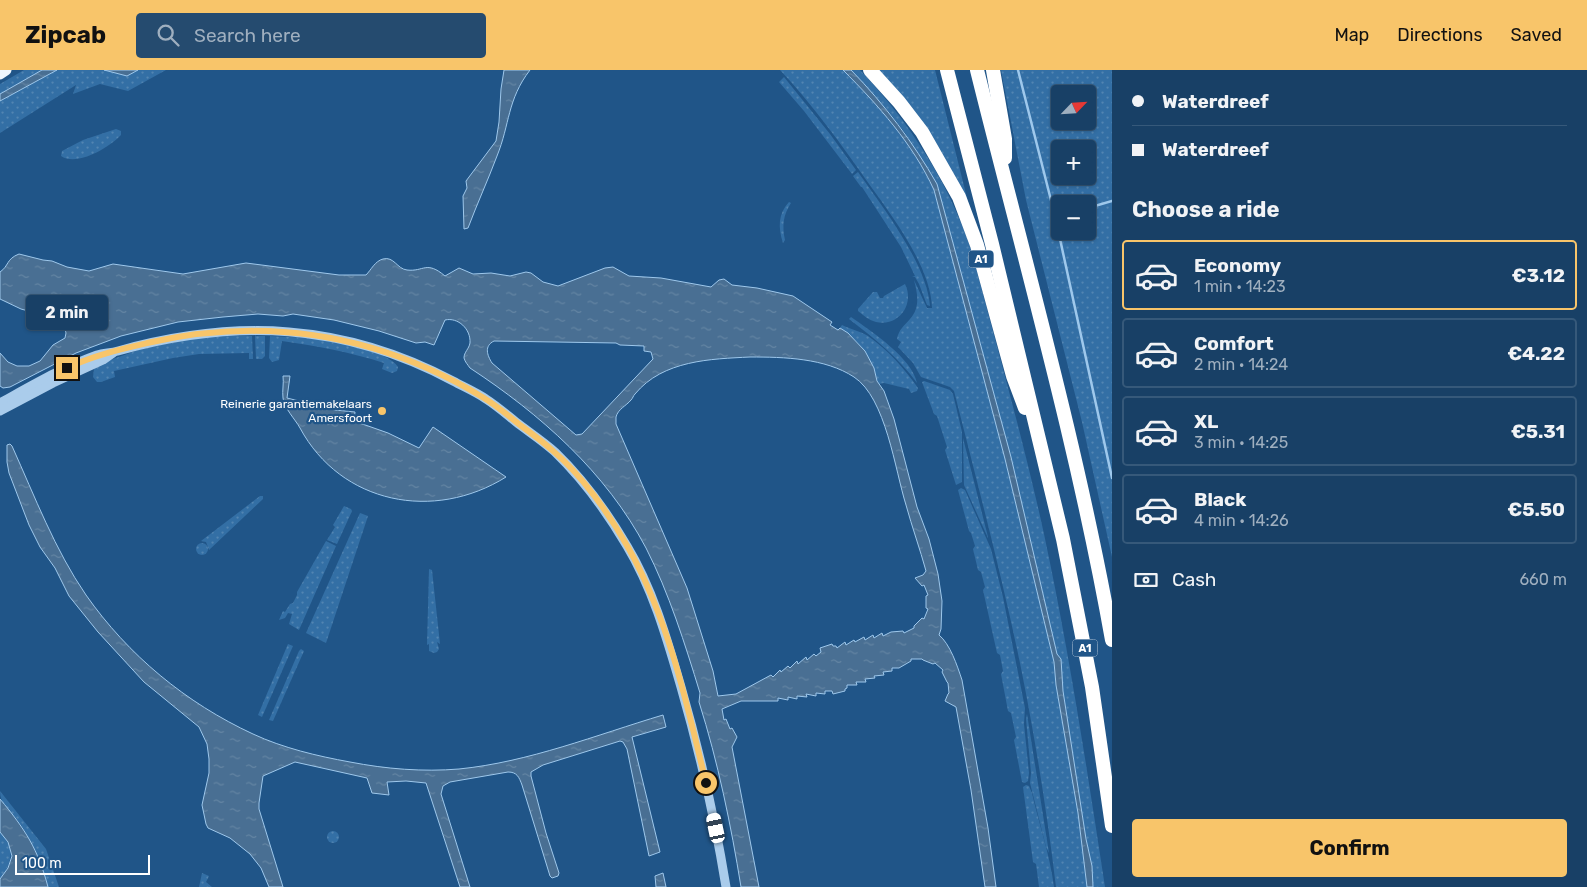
<!DOCTYPE html>
<html lang="en">
<head>
<meta charset="utf-8">
<style>
  :root { --surface:#184066; --page:#254b6f; --text:#f1f3f6; --muted:#9fafbf; --line:#36597a; --accent:#f8c56a }
  body { margin:0; font-family:Rubik,sans-serif; background:var(--page); color:var(--text); height:100vh; display:flex; flex-direction:column; font-size:19px; white-space:nowrap }
  * { box-sizing:border-box; margin:0 }
  p { font-size:16px; color:var(--muted) }
  .icon { flex:none; width:28px; height:28px; fill:none; stroke:currentColor; stroke-width:2; stroke-linecap:round; stroke-linejoin:round }
  .map { position:relative; flex:1; overflow:hidden }
  .drawer { display:flex; flex-direction:column; background:var(--surface); width:475px }
  .drawer>* { flex:none }
  .guide { display:grid; align-content:center; height:110px; padding:0 20px; background:var(--surface) }
  .needle { width:32px; rotate:65deg }
  .tools { position:absolute; left:1051px; top:15px; display:grid; gap:10px }
  .tools a { display:grid; place-items:center; width:45px; height:45px; border-radius:5px; background:var(--surface); box-shadow:0 1px 4px #0004,0 0 0 1px var(--line); font-size:25px }
  .scale { position:absolute; left:15px; bottom:12px; width:135px; box-sizing:border-box; padding-left:5px; border:2px solid #fff; border-top:0; font-size:14px; line-height:18px; white-space:nowrap; color:#fff; -webkit-text-stroke:4px #205588; paint-order:stroke }
  .end { position:absolute; width:22px; height:22px; margin:-11px; border:6px solid #f8c56a; background:#111; box-shadow:0 0 0 2px #111 }
  .from { border-radius:50% }
  .bubble { position:absolute; height:35px; border-radius:5px; background:var(--surface); box-shadow:0 1px 4px #0004,0 0 0 1px var(--line); font-size:16px; font-weight:700; line-height:35px; text-align:center }
  .car { position:absolute; width:15px; height:30px; margin:-15px -8px; border-radius:6px; box-shadow:0 0 4px 1px #0007; background:linear-gradient(#fff 24%,#345 0 40%,#fff 0 76%,#345 0 86%,#fff 0) }
  .guide b { display:flex; align-items:center; gap:18px; height:48px; font-size:19px }
  .guide b+b { border-top:1px solid var(--line) }
  .guide i { width:12px; height:12px; background:var(--text) }
  ul { padding:0; list-style:none }
  li { display:flex; align-items:center; gap:15px; height:70px; margin:0 10px 8px; padding:0 10px; border:2px solid var(--line); border-radius:5px }
  li div { flex:1 }
  li b { display:block; font-size:19px }
  li em { font-style:normal; font-weight:700 }
  li.on { border-color:var(--accent) }
  li>.icon { width:45px; height:45px; stroke-width:1.5 }
  h2 { padding:0 20px; font-size:22px; line-height:60px }
  .pay { display:flex; align-items:center; gap:12px; height:55px; padding:0 20px; font-size:19px }
  .pay p { margin-inline-start:auto }
  .cta { display:flex; gap:10px; margin-top:auto; padding:10px 20px }
  .cta a { flex:1; height:58px; border-radius:5px; background:var(--accent); color:#111; font-size:20px; font-weight:700; line-height:58px; text-align:center }
  header { display:flex; align-items:center; gap:30px; box-sizing:border-box; height:70px; padding:0 25px; background:var(--accent); color:#111 }
  header strong { font-size:24px }
  nav { display:flex; gap:28px; margin-inline-start:auto; font-size:18px }
  .search { width:350px; height:45px; background:var(--page); display:flex; align-items:center; gap:12px; box-sizing:border-box; padding:0 18px; border-radius:5px; color:var(--muted); font-size:19px }
  main { display:flex; flex:1; min-height:0 }
  .map>svg:first-child { display:block }
  .green { fill:url(#green-dots); fill-rule:evenodd }
  .water { fill:url(#water-ripples); stroke:#9ec8ec; fill-rule:evenodd }
  .lines { fill:none; stroke-linecap:round; stroke-linejoin:round }
  .stream { stroke:#9ec8ec; stroke-width:2.5 }
  .tertiary { stroke:#aacceb; stroke-width:9 }
  .primary { stroke:#eef6fe; stroke-width:11 }
  .motorway { stroke:#fff; stroke-width:14 }
  .route { stroke:#f8c56a; stroke-width:6 }
  .poi-dot { fill:#f8c56a; stroke:#205588; stroke-width:2 }
  .labels { text-anchor:middle; dominant-baseline:central; stroke-width:4.5; stroke-linejoin:round; paint-order:stroke }
  .shield { fill:#205588; stroke:#bcccdb; stroke-width:1 }
  .shield-label { font-size:11px; font-weight:bold; fill:#fff }
  .poi-label { font-size:12px; fill:#fff; stroke:#205588; text-anchor:end }
</style>
</head>
<body>
<header>
<strong>Zipcab</strong>
<div class="search"><svg class="icon" aria-label="search" viewBox="0 0 24 24"><circle cx="10" cy="10" r="6"/><path d="M15 15l6 6"/></svg>Search here</div>
<nav><a>Map</a><a>Directions</a><a>Saved</a></nav>
</header>
<main>
<div class="map">
<svg width="1112" height="817" viewBox="0 0 1112 817">
  <defs>
    <pattern id="green-dots" width="8" height="8" patternUnits="userSpaceOnUse" patternTransform="scale(1.25)"><rect width="8" height="8" fill="#336fa5"/><path d="M2 2h.1M6 6h.1" fill="none" stroke="#5285b2" stroke-width="1.8" stroke-linecap="round"/></pattern>
    <pattern id="water-ripples" width="26" height="14" patternUnits="userSpaceOnUse" patternTransform="scale(1.25)"><rect width="26" height="14" fill="#496f93"/><path d="M2 4q2-2 4 0t4 0M15 11q2-2 4 0t4 0" fill="none" stroke="#6485a3"/></pattern>
  </defs>
  <rect width="100%" height="100%" fill="#205588"/>
  <g class="green">
    <polygon points="24,0 42,0 0,24 0,14"/>
    <polygon points="57,0 104,0 127,6 138,0 166,0 128,21 100,14 73,24 76,15 0,63 0,31"/>
    <path d="M780 0H843C878 35 912 74 934 120L1005 389 1054 592 1056 615 1078 743 1087 817H1056C1047 742 1035 667 1020 593 1001 502 977 412 954 321L950 317 921 307 913 293 898 277 901 272 897 269C899 259 904 256 910 249 921 237 917 222 914 210L927 238H932C931 197 892 146 869 114 841 74 813 35 780 0Z"/>
    <path d="M851 0H860C909 52 948 111 971 179 996 274 1023 368 1044 464 1069 581 1087 699 1105 817H1093L1092 796 1086 769 1063 621 1061 593 1057 584 1011 387 937 114 905 63 889 42Z"/>
    <polygon points="873,0 935,0 972,148"/>
    <path d="M1001 0H1112V487L1082 352 1026 130ZM1060 24H1088V51H1060ZM1060 79H1088V106H1060ZM1060 134H1088V161H1060Z"/>
    <polygon points="784,7 830,64 856,100 852,104 804,41 779,12"/>
    <path d="M116 59 121 61V65C110 77 77 97 61 86L62 81 83 70Z"/>
    <path d="M858 102C882 136 927 194 930 236L927 235 919 214 915 207H912L915 206 901 177 862 117H861L853 106Z"/>
    <path d="M789 132 791 133C783 145 782 156 785 170L783 173C778 157 778 144 789 132Z"/>
    <path d="M905 214C915 234 899 257 876 252 869 250 864 246 858 241V239L873 222H877L880 228H883L884 226Z"/>
    <path d="M851 247C871 261 912 288 917 313 899 288 874 268 849 249Z"/>
    <path d="M842 255C850 259 860 261 868 266 888 280 904 298 918 318L917 321 911 323 909 319 884 313 879 314C876 309 876 304 874 299 868 282 855 267 840 258Z"/>
    <polygon points="219,265 252,266 253,289 249,289 249,283 199,284 173,288 114,301 115,307 101,312 97,312 93,307 94,299 99,294 141,279 185,270"/>
    <polygon points="255,266 265,266 265,286 262,289 256,289"/>
    <path d="M270 266C284 267 298 267 312 268 331 270 389 281 398 297L397 301 392 303 382 299 384 293C350 282 317 276 282 271L279 290 272 292 269 288Z"/>
    <polygon points="924,311 950,320 953,324 962,362 962,412 956,415 945,380 947,377 937,346 934,344 922,312"/>
    <polygon points="963,368 988,467 988,468 964,415"/>
    <polygon points="961,418 965,420 991,479 1003,527 1025,638 1024,654 1029,703 1028,711 1025,713 1022,712 1014,670 1016,667 1011,643 1008,641 1001,604 1003,601 1000,585 997,583 983,520 985,517 981,502 978,500 973,479 975,476 971,463 969,461 958,420"/>
    <polygon points="260,426 263,426 263,429 209,480 206,472 201,471"/>
    <polygon points="344,436 351,439 352,441 337,474 327,470 335,457 333,455"/>
    <polygon points="360,443 368,446 326,573 306,563"/>
    <polygon points="326,471 336,476 299,560 289,554 292,544 288,543 285,548 279,550 283,541 285,542 290,534 293,533 297,525 297,522"/>
    <circle cx="202" cy="479" r="6"/>
    <polygon points="429,499 432,500 440,574 437,572 439,579 437,582 434,583 429,581 429,574 427,575"/>
    <polygon points="288,574 293,576 262,647 258,645"/>
    <polygon points="301,579 304,581 273,651 269,650 299,581"/>
    <polygon points="1027,644 1049,783 1046,777 1030,713 1031,703 1026,649"/>
    <path d="M1026 715 1029 716 1032 723C1039 754 1050 785 1054 817H1039L1036 794 1033 792 1023 717Z"/>
    <path d="M0 721 46 779 59 817H48C40 791 32 768 15 747 7 738 0 733 0 721Z"/>
    <circle cx="333" cy="767" r="6"/>
    <path d="M0 762C15 777 13 793 0 809Z"/>
    <polygon points="202,803 209,806 206,812 212,817 199,817"/>
  </g>
  <g class="water">
    <polygon points="42,0 57,0 0,31 0,24"/>
    <polygon points="104,0 138,0 127,6"/>
    <path d="M504 0H530C507 30 510 54 497 86 488 110 477 134 468 158L464 159 463 126 467 118 466 111 496 71 499 52 501 19Z"/>
    <path d="M843 0H851C885 35 913 72 937 114L1011 387 1057 584 1061 589 1063 621 1086 769 1092 796 1093 817H1087L1078 743 1056 615 1054 592 1005 389 934 120C913 74 878 35 843 0Z"/>
    <path d="M19 184 43 190 52 191 67 197 89 201 113 194 183 204 246 193 339 205H366C371 200 375 191 383 189 394 186 397 199 407 200 424 202 426 190 445 206L459 198 473 204 491 203 510 206 526 202 531 203 543 212 558 216 605 198 613 197 629 206 661 208 711 217 719 210 724 209 732 215 757 218 793 226 832 252 830 255 838 260 840 258 848 263 865 281 874 298 877 311 884 321 894 349 917 437 929 469 938 504 942 531 941 559 939 565C950 574 957 595 962 610L988 758 996 817H985L971 720 956 637 945 631 948 624 949 623 948 613 947 612 942 602 943 600 935 593 933 594 923 590 922 589H911V591L899 598H892V601L883 602 884 605 874 606 875 608 865 609 866 612H856L857 615H847V618L845 619V621L833 624 832 621H825V624L816 623V626L806 624 807 627 797 626V629L788 627V630L778 628V631H741L722 639 724 650 726 649 730 659 732 658 737 667 732 677 759 817H741C731 755 718 692 699 632L700 623C685 574 669 523 646 478 606 402 540 344 470 298 468 295 465 292 464 288 464 282 469 279 470 273 471 259 458 247 445 250L434 275 425 272 416 273 379 261 334 250 293 244 283 246 258 244 223 247 178 252 121 266 76 283 10 317 3 318 0 316V283L8 292 17 296H29L40 291 53 275 65 268 66 263 64 255 60 253 51 251 39 244 21 239 0 229V202C9 196 6 189 19 184ZM494 271 616 273 620 275 644 276V281L651 282 653 289 582 364 576 365 492 293C487 285 484 276 494 271ZM750 287C784 287 825 288 854 307 886 328 895 400 906 435 912 457 920 479 926 501L923 505 915 508 922 516 924 515 928 525 926 526V538L928 539 924 549 922 548 914 556V558L904 563 903 561 891 562 883 566 882 563 874 568 873 565 865 570 864 567 855 572 854 570 846 575 845 572 837 578 836 576H833L832 574 820 578 821 582 816 586 814 584 807 590 806 587 798 594 797 591 790 598 788 596 781 602 780 600 773 607 771 605 736 624 718 626 713 601 687 518 616 354V347C618 339 626 336 631 330 633 328 633 326 635 324 663 290 711 289 750 287Z"/>
    <path d="M283 306H290L287 328 335 340 355 342 354 351 388 363 419 378 433 357 506 407C434 452 341 434 300 358 295 349 284 338 283 328 282 321 284 313 283 306Z"/>
    <path d="M10 374 12 376C35 427 55 480 86 525 128 585 186 633 253 664 283 678 317 686 350 692 386 699 423 702 459 699 529 692 596 665 663 645L666 657 632 667 660 782 649 786 627 679 623 672 620 671 543 695 531 702V706L546 763 559 803 558 806 552 808 550 806 522 715C519 707 517 702 508 702L450 712 443 716 441 724 470 817H460L426 713 406 711 387 712 389 725 372 723 367 708 295 692 263 706 259 733V739L283 817H269L261 798 250 784 230 768 208 758 206 754 202 735 209 703V689L207 674 199 657 144 612 98 562 69 526 55 498 40 477 29 455 9 403 7 392V375Z"/>
    <path d="M0 729C25 759 38 779 48 817H0V809L8 798 12 786 8 772 0 762Z"/>
    <polygon points="663,803 666,817 656,817 655,806"/>
  </g>
  <g class="lines">
    <g class="stream">
      <polyline points="1018,0 1055,146 1112,408"/>
      <polyline points="1088,138 1112,131"/>
      <polyline points="1055,146 1060,145"/>
    </g>
    <g class="tertiary">
      <path d="M0 333C31 316 63 297 97 285 104 283 111 283 118 281 236 248 344 253 453 311 464 317 476 322 486 329 497 336 506 344 516 352 529 362 543 371 555 382 583 409 607 442 627 476 653 519 667 569 681 617 700 683 715 749 726 817"/>
      <polyline points="0,341 53,313 103,290 113,283"/>
    </g>
    <polyline class="primary" points="0,4 6,0"/>
    <g class="motorway">
      <polyline points="870,0 899,32 922,62 959,127 977,175 1013,306 1025,338"/>
      <polyline points="947,0 992,174 1063,469 1092,617 1112,756"/>
      <path d="M977 0C1024 189 1078 378 1112 570"/>
      <polyline points="993,0 1005,69 1005,88"/>
    </g>
  </g>
  <g class="lines">
    <path class="route" d="M67 298C94 285 122 279 152 272 271 246 380 265 484 328 497 336 509 346 520 355 531 363 542 371 552 380 582 405 610 445 629 479 669 551 687 634 706 713"/>
  </g>
  <circle class="poi-dot" cx="382" cy="341" r="5"/>
  <g class="labels">
    <g class="shield">
      <rect x="968.5" y="180.5" width="25" height="17" rx="4"/>
      <rect x="1072.5" y="569.5" width="25" height="17" rx="4"/>
    </g>
    <g class="shield-label">
      <text x="981" y="189">A1</text>
      <text x="1085" y="578">A1</text>
    </g>
    <g class="poi-label">
      <text x="372" y="334">Reinerie garantiemakelaars<tspan x="372" dy="14">Amersfoort</tspan></text>
    </g>
  </g>
</svg>
<div class="tools">
<a><svg class="needle" viewBox="-14 -14 28 28"><path d="M0-13l5 13h-10z" fill="#e53935"/><path d="M0 13l5-13h-10z" fill="#9fafbf"/></svg></a>
<a>+</a>
<a>−</a>
</div>
<div class="scale">100 m</div>
<i class="end from" style="left:706px;top:713px"></i>
<i class="end" style="left:67px;top:298px"></i>
<div class="bubble" style="left:26px;top:225px;width:82px">2 min</div>
<i class="car" style="left:716px;top:758px;rotate:348deg"></i>
</div>
<section class="drawer">
<div class="guide">
<b><i class="from"></i>Waterdreef</b>
<b><i></i>Waterdreef</b>
</div>
<h2>Choose a ride</h2>
<ul>
<li class="on"><svg class="icon" aria-label="car" viewBox="0 0 24 24"><path d="M5 17H2v-5l4-1 3-4h7l3 4 3 1v5h-3M9 17h6M6 11h13"/><circle cx="7" cy="17" r="2"/><circle cx="17" cy="17" r="2"/></svg><div><b>Economy</b><p>1 min · 14:23</p></div><em>€3.12</em></li>
<li><svg class="icon" aria-label="car" viewBox="0 0 24 24"><path d="M5 17H2v-5l4-1 3-4h7l3 4 3 1v5h-3M9 17h6M6 11h13"/><circle cx="7" cy="17" r="2"/><circle cx="17" cy="17" r="2"/></svg><div><b>Comfort</b><p>2 min · 14:24</p></div><em>€4.22</em></li>
<li><svg class="icon" aria-label="car" viewBox="0 0 24 24"><path d="M5 17H2v-5l4-1 3-4h7l3 4 3 1v5h-3M9 17h6M6 11h13"/><circle cx="7" cy="17" r="2"/><circle cx="17" cy="17" r="2"/></svg><div><b>XL</b><p>3 min · 14:25</p></div><em>€5.31</em></li>
<li><svg class="icon" aria-label="car" viewBox="0 0 24 24"><path d="M5 17H2v-5l4-1 3-4h7l3 4 3 1v5h-3M9 17h6M6 11h13"/><circle cx="7" cy="17" r="2"/><circle cx="17" cy="17" r="2"/></svg><div><b>Black</b><p>4 min · 14:26</p></div><em>€5.50</em></li>
</ul>
<div class="pay"><svg class="icon" aria-label="cash" viewBox="0 0 24 24"><path d="M3 7h18v10H3z"/><circle cx="12" cy="12" r="2"/></svg>Cash<p>660 m</p></div>
<div class="cta"><a>Confirm</a></div>
</section>
</main>
</body>
</html>
